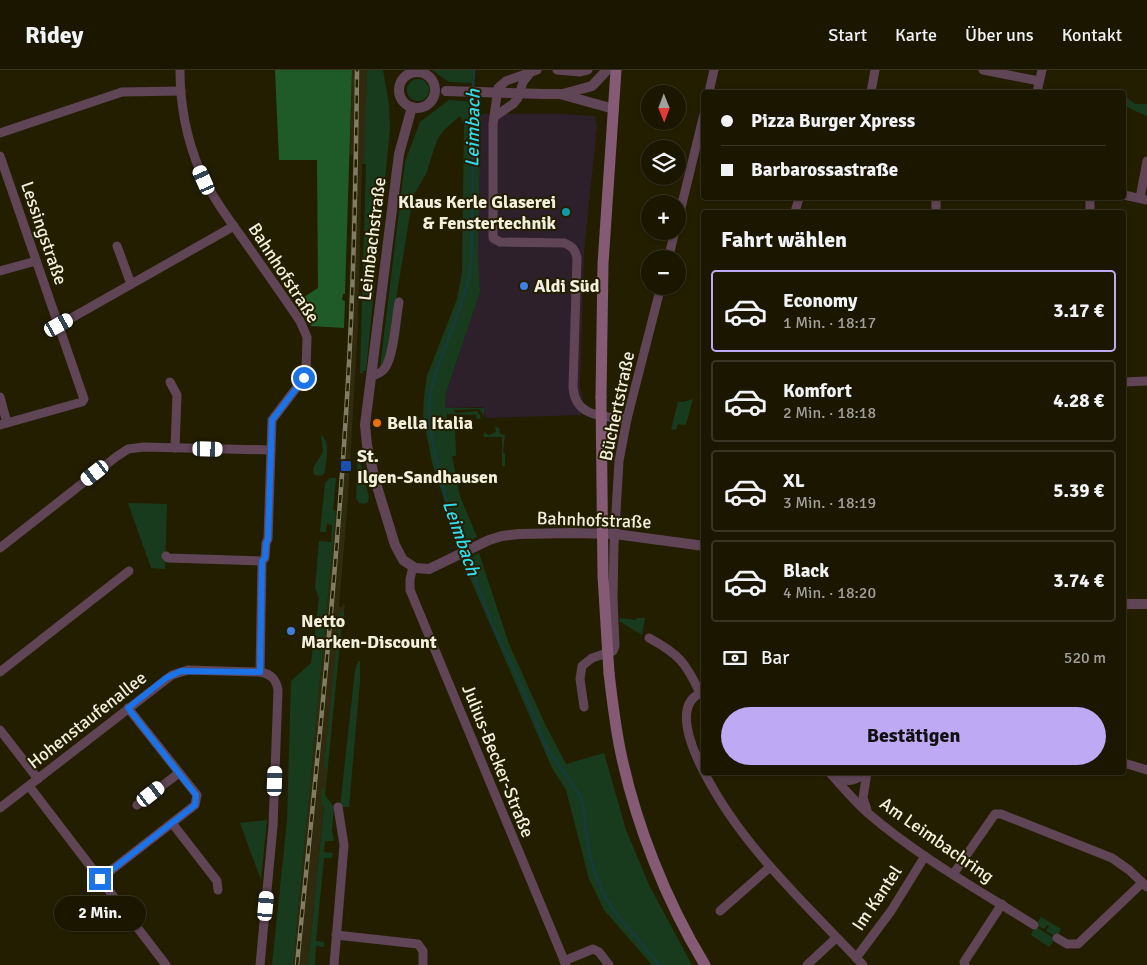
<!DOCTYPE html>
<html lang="de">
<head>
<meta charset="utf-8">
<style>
  :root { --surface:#1b1600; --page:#28230f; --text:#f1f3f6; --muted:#a09f99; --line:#393522; --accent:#bea9f5 }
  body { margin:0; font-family:Signika,sans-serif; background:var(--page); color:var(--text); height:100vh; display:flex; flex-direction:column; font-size:19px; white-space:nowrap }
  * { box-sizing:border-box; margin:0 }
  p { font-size:16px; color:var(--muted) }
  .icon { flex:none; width:28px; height:28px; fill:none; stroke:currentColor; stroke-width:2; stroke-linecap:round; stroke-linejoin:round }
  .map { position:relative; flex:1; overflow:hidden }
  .sheet { position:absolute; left:701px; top:140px; width:425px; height:565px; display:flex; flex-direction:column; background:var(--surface); border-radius:5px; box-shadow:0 1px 4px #0004,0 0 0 1px var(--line) }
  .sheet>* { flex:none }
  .hud { position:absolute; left:701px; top:20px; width:425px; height:110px; border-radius:5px; box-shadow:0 1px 4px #0004,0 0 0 1px var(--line); display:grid; align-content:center; height:110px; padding:0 20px; background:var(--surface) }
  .needle { width:32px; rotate:179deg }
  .buttons { position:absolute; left:641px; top:15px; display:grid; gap:10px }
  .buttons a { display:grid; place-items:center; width:45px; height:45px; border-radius:50%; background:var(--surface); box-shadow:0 1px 4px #0004,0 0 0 1px var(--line); font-size:25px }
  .end { position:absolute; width:22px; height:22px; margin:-11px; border:6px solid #1a73e8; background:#fff; box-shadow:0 0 0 2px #fff }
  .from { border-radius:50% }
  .bubble { position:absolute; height:35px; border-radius:18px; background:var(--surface); box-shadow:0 1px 4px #0004,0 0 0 1px var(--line); font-size:16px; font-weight:800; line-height:35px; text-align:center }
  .car { position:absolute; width:15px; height:30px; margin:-15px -8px; border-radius:6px; box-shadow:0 0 4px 1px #0007; background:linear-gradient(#fff 24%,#345 0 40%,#fff 0 76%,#345 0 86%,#fff 0) }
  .hud b { display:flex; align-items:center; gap:18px; height:48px; font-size:19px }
  .hud b+b { border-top:1px solid var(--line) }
  .hud i { width:12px; height:12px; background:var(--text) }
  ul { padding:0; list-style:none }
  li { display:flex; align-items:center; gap:15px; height:82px; margin:0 10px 8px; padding:0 10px; border:2px solid var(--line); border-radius:5px }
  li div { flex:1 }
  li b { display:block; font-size:19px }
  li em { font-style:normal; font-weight:800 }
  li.on { border-color:var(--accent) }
  li>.icon { width:45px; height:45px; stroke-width:1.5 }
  h2 { padding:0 20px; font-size:22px; line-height:60px }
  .pay { display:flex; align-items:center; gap:12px; height:55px; padding:0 20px; font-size:19px }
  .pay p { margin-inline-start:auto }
  .action { display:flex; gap:10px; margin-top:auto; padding:10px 20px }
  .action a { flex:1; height:58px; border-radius:30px; background:var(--accent); color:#111; font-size:20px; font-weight:800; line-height:58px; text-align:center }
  header { display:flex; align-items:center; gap:30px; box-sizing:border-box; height:70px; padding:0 25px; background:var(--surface); border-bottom:1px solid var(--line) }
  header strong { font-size:24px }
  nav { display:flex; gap:28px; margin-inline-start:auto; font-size:18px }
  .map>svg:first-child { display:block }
  .commercial { fill:#2e202b }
  .built { fill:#302b0e }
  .green { fill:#193b1d }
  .forest { fill:#1f5b29 }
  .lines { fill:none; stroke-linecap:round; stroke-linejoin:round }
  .stream { stroke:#173a3e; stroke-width:2.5 }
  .minor { stroke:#604556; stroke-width:9 }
  .tertiary { stroke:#604556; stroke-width:10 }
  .secondary { stroke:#855a75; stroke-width:11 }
  .rail-casing { stroke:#817d64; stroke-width:4.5 }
  .rail { stroke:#241e00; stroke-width:2.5; stroke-dasharray:8; stroke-linecap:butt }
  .tertiary-bridge { stroke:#604556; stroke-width:10 }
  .secondary-bridge { stroke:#855a75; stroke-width:11 }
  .route { stroke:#1a73e8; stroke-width:6 }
  .culture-dot { fill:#0f9aa8; stroke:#241e00; stroke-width:2 }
  .shop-dot { fill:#3f7fe0; stroke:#241e00; stroke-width:2 }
  .food-dot { fill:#e8710a; stroke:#241e00; stroke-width:2 }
  .transit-dot { fill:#1a4fb4; stroke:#241e00; stroke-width:2 }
  .labels { text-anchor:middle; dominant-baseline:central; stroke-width:4; stroke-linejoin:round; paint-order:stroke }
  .poi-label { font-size:18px; font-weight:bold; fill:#f2efdd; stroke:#241e00; text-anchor:start }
  .street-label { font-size:18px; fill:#f2efdd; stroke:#241e00 }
  .water-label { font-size:19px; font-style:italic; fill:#31dbed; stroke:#241e00 }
</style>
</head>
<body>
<header>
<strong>Ridey</strong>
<nav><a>Start</a><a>Karte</a><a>Über uns</a><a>Kontakt</a></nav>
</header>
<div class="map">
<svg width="1147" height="895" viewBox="0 0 1147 895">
  <rect width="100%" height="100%" fill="#241e00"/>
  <polygon class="commercial" points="481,44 558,44 595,46 597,56 584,181 580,317 583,330 581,345 486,348 482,337 445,338 446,323 480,222 478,181"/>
  <polygon class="built" points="352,0 367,0 365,82 364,94 362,94 358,255 348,429 339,537 342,537 343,534 345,534 340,572 308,895 293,895 336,441 337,440 342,371 347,288 353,85 350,85"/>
  <g class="green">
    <polygon points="367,0 383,0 389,34 390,59 366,301 363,301 363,304 360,303 366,94 364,94"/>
    <polygon points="432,0 473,0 472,13 449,12"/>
    <circle cx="418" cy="20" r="11"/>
    <polygon points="1124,25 1135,34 1147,34 1147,46 1133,40 1124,34"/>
    <polygon points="449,30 476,32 481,44 478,181 480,222 446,323 445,338 484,338 484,348 483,344 479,339 454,340 455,343 477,341 480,345 481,349 477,349 476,345 447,344 447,355 450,355 451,358 455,358 456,386 452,386 460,426 477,467 468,472 472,487 479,483 509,574 545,654 566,694 604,683 626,760 649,815 692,895 652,895 604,840 589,809 566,720 552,698 470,508 432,393 423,345 424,327 427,306 457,229 462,203 464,55 460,46 444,60 437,70 426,104 413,126 387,284 384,294 380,298 405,92 420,52"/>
    <polygon points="693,329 686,354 683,355 678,354 676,360 671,359 678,332 684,332"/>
    <polygon points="495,356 499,358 500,364 505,365 503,382 505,384 505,396 502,396 502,367 484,367 484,362 489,365 496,362"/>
    <path d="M321 365C331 372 326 390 325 401L323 405 319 406 314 404 313 398 323 382Z"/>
    <polygon points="358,387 359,387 369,427 368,432 365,434 359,433 356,428"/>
    <polygon points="330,408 336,408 333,440 336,441 293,895 272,895 287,751 291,611 311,593 319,528 315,518 319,471 331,472 332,455 327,454 326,462 320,462 325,413"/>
    <polygon points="128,433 167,434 165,499 151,498"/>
    <polygon points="344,541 344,548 340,549 340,552 342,552 325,725 334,737 332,761 334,771 325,771 324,782 333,783 332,788 324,788 316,871 324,872 324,877 316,876 315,895 308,895 324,736 321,735 322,719 325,719 327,699 324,697 340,542"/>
    <polygon points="620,548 636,550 637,548 645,548 642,565 619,551"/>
    <polygon points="358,591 360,591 360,611 349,737 340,737 355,600"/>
    <polygon points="267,750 261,810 240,753"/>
    <polygon points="1041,847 1061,859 1057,867 1046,861 1049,856 1047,855 1044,859 1036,855"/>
    <polygon points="1035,856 1055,869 1049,877 1031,865"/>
  </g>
  <polygon class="forest" points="275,0 352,0 345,224 343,224 342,230 345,231 344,258 311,256 295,233 318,218 317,90 279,90"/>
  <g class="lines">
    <g class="stream">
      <polyline points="473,18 474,0"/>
      <path d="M464 479C449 441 421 358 432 317 441 279 462 244 469 206 473 186 472 165 472 145 473 105 473 64 473 24"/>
      <polyline points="466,485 493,556 516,603 547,678 579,724 583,735 587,771 593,797 603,824 616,844 660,895"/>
    </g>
    <g class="minor">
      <path d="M180 0C180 34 187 70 200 101 211 125 227 147 243 169 262 196 281 223 300 251L307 267 306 302 304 308 272 350 268 469 266 473 265 488 262 491 260 602"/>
      <path d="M537 0 506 11 498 18 493 54V168L500 172 564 173C572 176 575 179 577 188L573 317C575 348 604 346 627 349"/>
      <polyline points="557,0 580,2 588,0"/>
      <polyline points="983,0 1039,11"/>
      <polyline points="709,22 714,0"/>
      <polyline points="871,22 875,0"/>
      <polyline points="1037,22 1042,0"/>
      <polyline points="494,47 513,34 518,28 523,12 531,2"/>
      <polyline points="0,63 122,22 181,21"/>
      <polyline points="0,86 84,329 82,332 0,355"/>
      <polyline points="1124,125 1147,130"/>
      <polyline points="936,128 936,142"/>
      <polyline points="1090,128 1090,142"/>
      <polyline points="1140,128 1147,91"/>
      <polyline points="795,142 799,128"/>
      <polyline points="678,150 704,44"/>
      <polyline points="117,176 131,214"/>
      <polyline points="668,189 675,161"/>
      <polyline points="0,201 36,191"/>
      <polyline points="59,255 234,156"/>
      <path d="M372 306C377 304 382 303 385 298 394 286 396 248 399 232"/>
      <polyline points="170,312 177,325 175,378"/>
      <polyline points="1124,312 1147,311"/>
      <polyline points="0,327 7,353"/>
      <polyline points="0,478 116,387 128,379 144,377 271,380"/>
      <polyline points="166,486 168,488 262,491"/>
      <polyline points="413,497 410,509 410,520 566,895"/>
      <path d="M649 568C679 584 686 593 700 623"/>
      <polyline points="0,602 129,501"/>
      <path d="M704 622C670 632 694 683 704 702"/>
      <polyline points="584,637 580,609 582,596 592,588 613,581 615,576 613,529 614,475 619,391 627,349 661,216"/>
      <polyline points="0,660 38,709"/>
      <polyline points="1124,693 1147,700"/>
      <path d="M704 702C742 777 807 835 863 895"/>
      <path d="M829 702C842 716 855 732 869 744 919 787 979 820 1034 855"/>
      <polyline points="867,702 863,728 867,740"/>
      <path d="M835 708C847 712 856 712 865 702"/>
      <polyline points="29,716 166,895"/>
      <polyline points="137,735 179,703"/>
      <path d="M0 738 172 605 188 600 260 602C271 604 276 609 278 620L273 756 260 895"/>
      <polyline points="172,753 217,811 218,820"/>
      <polyline points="954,803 995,744 1001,744 1112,788 1129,800 1147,817"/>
      <polyline points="100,809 195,735 197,725 128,638"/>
      <polyline points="720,841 770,797"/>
      <polyline points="336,865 418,874 423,881 423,895"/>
      <polyline points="1057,868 1067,874 1078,874 1142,813"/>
      <polyline points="856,888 891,841 925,786"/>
      <polyline points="564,891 593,879 599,882 609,895"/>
      <polyline points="334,895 344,775 338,737"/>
      <polyline points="807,895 836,868"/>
      <polyline points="965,895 964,892 1002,834"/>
    </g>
    <g class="tertiary">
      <circle cx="417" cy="20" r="18"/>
      <polyline points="545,24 560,24 614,39"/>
      <polyline points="563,24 592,16 607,0"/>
      <polyline points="412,37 399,84 365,355 367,375 375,410 395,475 403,490 415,498 429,499 489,470 502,466 519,464 571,463 615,464 704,476"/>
      <polyline points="1124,534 1147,534"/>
    </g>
    <g class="secondary">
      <polyline points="601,327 603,194 616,0"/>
      <path d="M609 603C612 629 615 654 620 679 635 753 666 831 705 895"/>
    </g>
    <defs>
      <path id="rail" d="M297 895C316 701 337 506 348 311 354 208 356 104 357 0"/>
    </defs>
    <use href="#rail" class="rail-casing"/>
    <use href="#rail" class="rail"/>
    <polyline class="tertiary-bridge" points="446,21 545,24"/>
    <polyline class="secondary-bridge" points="601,327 603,506 609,603"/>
  </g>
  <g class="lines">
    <polyline class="route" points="100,809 195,735 196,725 128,638 166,608 181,601 260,602 262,491 265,488 266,473 268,469 272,350 304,308"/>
  </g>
  <circle class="culture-dot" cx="566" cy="142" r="5"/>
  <g class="shop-dot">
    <circle cx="524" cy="216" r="5"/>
    <circle cx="291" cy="561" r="5"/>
  </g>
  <circle class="food-dot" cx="377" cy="353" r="5"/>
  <rect class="transit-dot" x="340" y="390" width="12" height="12" rx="2.5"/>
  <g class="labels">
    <g class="poi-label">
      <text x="556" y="132" text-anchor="end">Klaus Kerle Glaserei<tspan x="556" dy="21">&amp; Fenstertechnik</tspan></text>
      <text x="534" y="216">Aldi Süd</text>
      <text x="387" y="353">Bella Italia</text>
      <text x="357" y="386">St.<tspan x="357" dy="21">Ilgen-Sandhausen</tspan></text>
      <text x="301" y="551">Netto<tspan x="301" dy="21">Marken-Discount</tspan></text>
    </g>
    <g class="street-label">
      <text transform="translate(44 163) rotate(71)">Lessingstraße</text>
      <text transform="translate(372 169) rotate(-83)">Leimbachstraße</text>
      <text transform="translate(284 203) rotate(57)">Bahnhofstraße</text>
      <text transform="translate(617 336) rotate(-78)">Büchertstraße</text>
      <text transform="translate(594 450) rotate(2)">Bahnhofstraße</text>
      <text transform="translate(87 650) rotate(-38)">Hohenstaufenallee</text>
      <text transform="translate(498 691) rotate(68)">Julius-Becker-Straße</text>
      <text transform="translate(937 770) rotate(35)">Am Leimbachring</text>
      <text transform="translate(877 828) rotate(-56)">Im Kantel</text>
    </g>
    <g class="water-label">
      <text transform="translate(473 58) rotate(-89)">Leimbach</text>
      <text transform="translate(461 468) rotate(71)">Leimbach</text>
    </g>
  </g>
</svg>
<div class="buttons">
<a><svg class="needle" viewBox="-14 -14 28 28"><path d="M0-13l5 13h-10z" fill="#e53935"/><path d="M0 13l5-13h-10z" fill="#a09f99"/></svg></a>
<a><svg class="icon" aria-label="layers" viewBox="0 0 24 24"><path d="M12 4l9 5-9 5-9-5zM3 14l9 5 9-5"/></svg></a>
<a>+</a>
<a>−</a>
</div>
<i class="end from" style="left:304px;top:308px"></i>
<i class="end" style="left:100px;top:809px"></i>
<div class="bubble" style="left:54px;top:826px;width:92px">2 Min.</div>
<i class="car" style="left:204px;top:110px;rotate:336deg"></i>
<i class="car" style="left:59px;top:255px;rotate:61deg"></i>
<i class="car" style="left:208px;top:379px;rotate:91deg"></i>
<i class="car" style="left:95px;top:403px;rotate:232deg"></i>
<i class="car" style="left:275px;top:711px;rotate:2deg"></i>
<i class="car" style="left:151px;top:724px;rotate:52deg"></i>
<i class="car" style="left:266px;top:836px;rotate:5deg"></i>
<div class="hud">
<b><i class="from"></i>Pizza Burger Xpress</b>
<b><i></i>Barbarossastraße</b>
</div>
<section class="sheet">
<h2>Fahrt wählen</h2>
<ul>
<li class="on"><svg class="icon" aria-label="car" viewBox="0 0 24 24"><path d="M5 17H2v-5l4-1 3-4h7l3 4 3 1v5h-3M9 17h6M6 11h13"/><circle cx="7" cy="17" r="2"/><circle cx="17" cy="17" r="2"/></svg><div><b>Economy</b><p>1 Min. · 18:17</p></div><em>3.17 €</em></li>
<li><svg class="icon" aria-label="car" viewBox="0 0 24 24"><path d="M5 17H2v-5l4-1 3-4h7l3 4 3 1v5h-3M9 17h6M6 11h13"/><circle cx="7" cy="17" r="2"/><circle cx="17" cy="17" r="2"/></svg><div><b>Komfort</b><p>2 Min. · 18:18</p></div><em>4.28 €</em></li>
<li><svg class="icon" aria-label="car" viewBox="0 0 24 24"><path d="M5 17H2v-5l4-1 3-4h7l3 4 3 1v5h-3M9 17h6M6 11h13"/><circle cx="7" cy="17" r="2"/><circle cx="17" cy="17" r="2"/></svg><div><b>XL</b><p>3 Min. · 18:19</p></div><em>5.39 €</em></li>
<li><svg class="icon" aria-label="car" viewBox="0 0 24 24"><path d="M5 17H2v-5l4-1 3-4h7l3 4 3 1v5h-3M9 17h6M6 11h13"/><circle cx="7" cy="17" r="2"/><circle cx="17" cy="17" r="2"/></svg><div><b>Black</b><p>4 Min. · 18:20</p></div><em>3.74 €</em></li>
</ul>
<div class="pay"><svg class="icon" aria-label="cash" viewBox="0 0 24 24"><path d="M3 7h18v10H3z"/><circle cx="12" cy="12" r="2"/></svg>Bar<p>520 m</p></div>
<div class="action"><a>Bestätigen</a></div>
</section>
</div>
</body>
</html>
